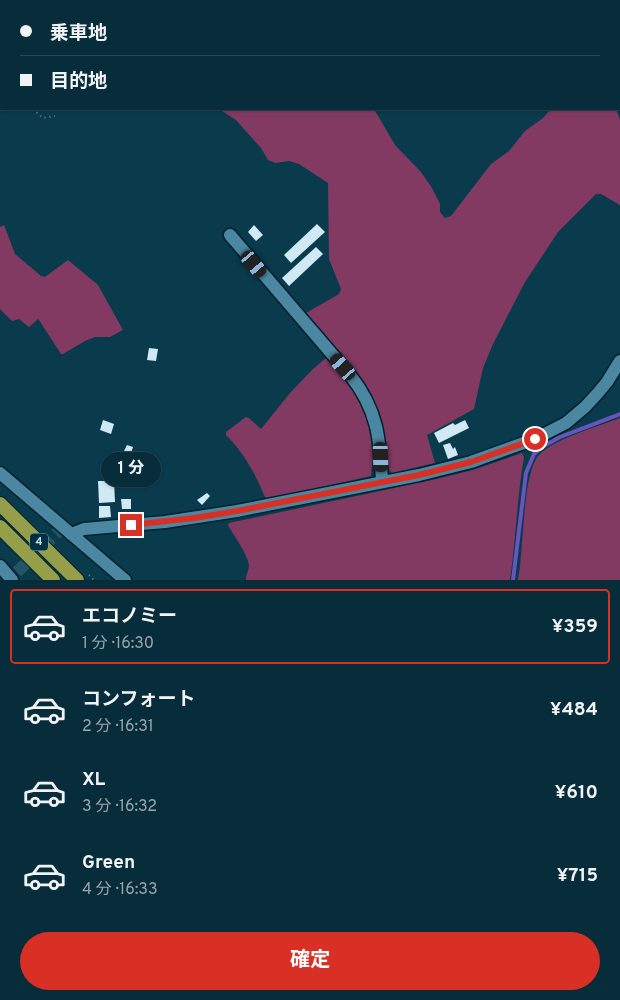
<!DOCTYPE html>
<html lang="ja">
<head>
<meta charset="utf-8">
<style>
  :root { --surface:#072c3a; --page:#103442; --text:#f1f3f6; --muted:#98a7af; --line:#284854; --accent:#d93025 }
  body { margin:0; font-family:Overpass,"Noto Sans JP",sans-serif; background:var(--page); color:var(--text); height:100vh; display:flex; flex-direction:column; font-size:19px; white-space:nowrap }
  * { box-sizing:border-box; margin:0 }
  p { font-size:16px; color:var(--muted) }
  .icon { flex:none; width:28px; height:28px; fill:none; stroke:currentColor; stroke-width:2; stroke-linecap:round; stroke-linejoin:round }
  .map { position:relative; height:580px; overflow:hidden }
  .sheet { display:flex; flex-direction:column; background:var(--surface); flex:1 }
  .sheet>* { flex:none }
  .guide { position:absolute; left:0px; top:0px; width:620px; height:110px; box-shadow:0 1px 4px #0004,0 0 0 1px var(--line); display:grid; align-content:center; height:110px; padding:0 20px; background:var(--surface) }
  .end { position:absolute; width:22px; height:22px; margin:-11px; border:6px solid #d93025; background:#fff; box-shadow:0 0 0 2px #fff }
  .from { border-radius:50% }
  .bubble { position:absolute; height:35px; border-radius:18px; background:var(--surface); box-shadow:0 1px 4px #0004,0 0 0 1px var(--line); font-size:16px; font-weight:700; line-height:35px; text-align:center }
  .car { position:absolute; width:15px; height:30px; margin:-15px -8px; border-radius:6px; box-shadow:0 0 4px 1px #0007; background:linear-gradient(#222 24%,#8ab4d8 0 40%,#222 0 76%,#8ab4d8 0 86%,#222 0) }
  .guide b { display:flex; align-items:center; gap:18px; height:48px; font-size:19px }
  .guide b+b { border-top:1px solid var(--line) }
  .guide i { width:12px; height:12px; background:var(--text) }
  ul { padding:9px 0 0; list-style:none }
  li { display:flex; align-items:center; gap:15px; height:75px; margin:0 10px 8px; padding:0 10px; border:2px solid transparent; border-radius:5px }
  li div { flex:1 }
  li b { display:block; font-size:19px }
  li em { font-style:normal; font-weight:700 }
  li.active { border-color:var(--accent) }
  li>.icon { width:45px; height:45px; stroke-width:1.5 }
  .cta { display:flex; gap:10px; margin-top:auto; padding:10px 20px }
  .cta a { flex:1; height:58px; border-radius:30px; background:var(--accent); color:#fff; font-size:20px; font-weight:700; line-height:58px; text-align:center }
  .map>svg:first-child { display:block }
  .green { fill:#833a62 }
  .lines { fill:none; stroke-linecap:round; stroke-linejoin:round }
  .stream { stroke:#6754bc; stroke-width:4 }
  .building { fill:#d0e9f5 }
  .minor-tunnel { stroke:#255465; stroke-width:12; stroke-dasharray:12 6; stroke-linecap:butt }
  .minor-casing { stroke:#00212d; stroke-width:15 }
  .trunk-casing { stroke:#00212d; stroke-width:16 }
  .path { stroke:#668e9e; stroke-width:2; stroke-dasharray:1 4; stroke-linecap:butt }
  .minor { stroke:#4c87a1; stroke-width:12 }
  .trunk { stroke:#959f4a; stroke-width:14 }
  .route { stroke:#d93025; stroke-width:6 }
  .labels { text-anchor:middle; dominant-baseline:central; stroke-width:5; stroke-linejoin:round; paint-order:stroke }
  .shield { fill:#003042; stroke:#88acbb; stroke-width:1 }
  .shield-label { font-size:11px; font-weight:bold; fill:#c3e1ef }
</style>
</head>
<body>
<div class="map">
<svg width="620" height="580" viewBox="0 0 620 580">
  <rect width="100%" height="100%" fill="#093b4d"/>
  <g class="green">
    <polygon points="219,109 374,109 395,145 421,172 432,188 440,204 440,212 445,218 451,216 491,164 509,151 525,131 543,118 551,109 616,109 620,120 620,205 601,194 596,194 558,232 525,282 493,344 483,368 474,409 427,435 435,463 392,473 389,470 379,422 304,316 306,313 339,294 341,289 329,259 328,183 299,164 289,161 275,163 268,160 261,148 236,120"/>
    <polygon points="4,225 15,254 41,276 45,277 68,260 98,285 123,330 110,337 95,337 85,341 63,354 61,354 39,320 38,319 29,327 19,319 12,321 0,309 0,227"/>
    <path d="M326 358C337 362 357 392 363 403 370 417 372 436 377 452L373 455 371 476 268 499 265 497C255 473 244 453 226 435V432L246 417 249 418 261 429 290 393 313 369Z"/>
    <path d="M620 418V580H518C524 551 522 474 539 455 554 439 599 426 620 418Z"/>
    <path d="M522 453 524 457C517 497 516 539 510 580H246C246 574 249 570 249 565 247 553 234 536 228 525L229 523 432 480 473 470Z"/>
  </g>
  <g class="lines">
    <polyline class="stream" points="513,580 526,473 534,454 542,447 560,437 620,414"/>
  </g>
  <g class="building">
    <polygon points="317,224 325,232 291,263 284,255"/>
    <polygon points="254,225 263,235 256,241 248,232"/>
    <polygon points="316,247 323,254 289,286 282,278"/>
    <polygon points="149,348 158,349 156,361 147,360"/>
    <polygon points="103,420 114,424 111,434 100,430"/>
    <polygon points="465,420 469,428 439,443 434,433 453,423 455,425"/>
    <polygon points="450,443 453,449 455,447 458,455 448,459 443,445"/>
    <polygon points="127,445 133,447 129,460 121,457"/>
    <polygon points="98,481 114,481 115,502 99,503"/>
    <polygon points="207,493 210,496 202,505 197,500"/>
    <polygon points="121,499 131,499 131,509 122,509"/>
    <polygon points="99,506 110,506 111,517 99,518"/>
  </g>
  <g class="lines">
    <polyline class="minor-tunnel" points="17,572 58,532"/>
    <defs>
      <g id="minor">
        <path d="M230 235 350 375C378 410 380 439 382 482"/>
        <polyline points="0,473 125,580"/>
        <polyline points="71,534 84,529 165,522 237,511 419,475 471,462 535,439 566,423 585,407 597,394 607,382 620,361"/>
        <polyline points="0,566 12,580"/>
      </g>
      <g id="trunk">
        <polyline points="0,504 77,580"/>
        <polyline points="0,527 53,580"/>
      </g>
    </defs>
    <use href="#minor" class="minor-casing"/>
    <use href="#trunk" class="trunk-casing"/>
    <g class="path">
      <polyline points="575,0 576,1"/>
      <polyline points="395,1 396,0"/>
      <polyline points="0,72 1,74"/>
      <polyline points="619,106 620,109"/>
      <polyline points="33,109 43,118 55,116"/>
      <polyline points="89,575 94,580"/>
    </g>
    <use href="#minor" class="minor"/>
    <use href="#trunk" class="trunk"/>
  </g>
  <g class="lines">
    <polyline class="route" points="131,525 194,518 237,511 419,475 471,462 535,439"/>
  </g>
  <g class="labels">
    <rect class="shield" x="30" y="533.5" width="18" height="17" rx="4"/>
    <g class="shield-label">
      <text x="39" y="542">4</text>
    </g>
  </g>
</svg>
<i class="end from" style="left:535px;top:439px"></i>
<i class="end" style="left:131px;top:525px"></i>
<div class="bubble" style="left:101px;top:452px;width:60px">1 分</div>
<i class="car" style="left:254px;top:264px;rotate:140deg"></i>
<i class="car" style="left:343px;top:367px;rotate:319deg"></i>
<i class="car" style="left:381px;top:457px;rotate:178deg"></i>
<div class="guide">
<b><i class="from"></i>乗車地</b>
<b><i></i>目的地</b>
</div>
</div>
<section class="sheet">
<ul>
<li class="active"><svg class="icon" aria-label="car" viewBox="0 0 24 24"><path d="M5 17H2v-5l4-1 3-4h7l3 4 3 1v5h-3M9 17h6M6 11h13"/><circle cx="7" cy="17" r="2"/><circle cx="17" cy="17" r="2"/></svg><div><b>エコノミー</b><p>1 分 · 16:30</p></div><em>¥359</em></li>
<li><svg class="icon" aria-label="car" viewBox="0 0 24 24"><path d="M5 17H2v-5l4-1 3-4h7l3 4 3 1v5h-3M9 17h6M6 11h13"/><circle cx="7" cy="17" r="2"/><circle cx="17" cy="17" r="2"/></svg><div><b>コンフォート</b><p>2 分 · 16:31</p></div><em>¥484</em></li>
<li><svg class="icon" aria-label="car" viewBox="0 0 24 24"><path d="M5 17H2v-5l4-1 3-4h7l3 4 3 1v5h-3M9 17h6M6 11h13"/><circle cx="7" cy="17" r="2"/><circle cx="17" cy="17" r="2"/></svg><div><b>XL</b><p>3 分 · 16:32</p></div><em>¥610</em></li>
<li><svg class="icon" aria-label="car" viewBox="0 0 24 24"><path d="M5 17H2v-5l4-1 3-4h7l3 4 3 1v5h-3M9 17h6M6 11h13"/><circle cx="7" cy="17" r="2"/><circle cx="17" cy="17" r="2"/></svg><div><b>Green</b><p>4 分 · 16:33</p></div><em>¥715</em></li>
</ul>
<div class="cta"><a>確定</a></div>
</section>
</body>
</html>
